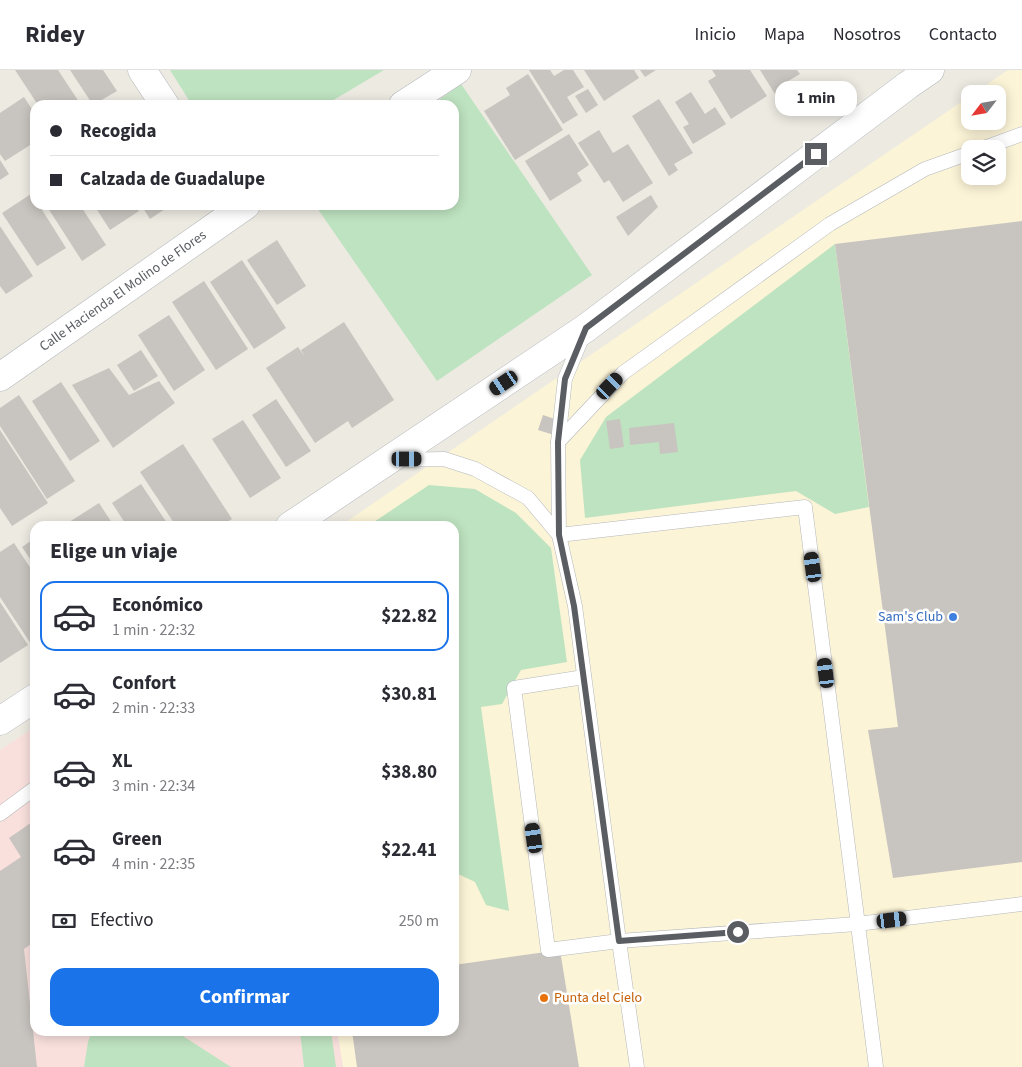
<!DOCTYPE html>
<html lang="es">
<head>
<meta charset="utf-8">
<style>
  :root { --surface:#fff; --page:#f2f2f3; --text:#2b2b33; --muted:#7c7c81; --line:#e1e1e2; --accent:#1a73e8 }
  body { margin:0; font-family:"Source Sans 3",sans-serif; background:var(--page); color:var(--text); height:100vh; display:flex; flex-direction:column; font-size:19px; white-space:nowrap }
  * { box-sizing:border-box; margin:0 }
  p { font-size:16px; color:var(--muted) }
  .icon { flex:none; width:28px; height:28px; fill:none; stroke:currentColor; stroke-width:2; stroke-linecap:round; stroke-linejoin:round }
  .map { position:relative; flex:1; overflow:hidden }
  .details { position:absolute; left:30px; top:451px; width:429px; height:515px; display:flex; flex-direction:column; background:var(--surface); border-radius:15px; box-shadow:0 2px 12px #0003 }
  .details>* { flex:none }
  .hud { position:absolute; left:30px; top:30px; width:429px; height:110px; border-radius:15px; box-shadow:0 2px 12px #0003; display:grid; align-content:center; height:110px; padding:0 20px; background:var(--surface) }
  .needle { width:32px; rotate:239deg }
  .tools { position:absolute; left:961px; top:15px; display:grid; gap:10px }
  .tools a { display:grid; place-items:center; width:45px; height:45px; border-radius:10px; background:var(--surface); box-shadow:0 2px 12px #0003; font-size:25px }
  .end { position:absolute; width:22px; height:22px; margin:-11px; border:6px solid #5a5d62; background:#fff; box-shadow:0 0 0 2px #fff }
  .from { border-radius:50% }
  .bubble { position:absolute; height:35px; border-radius:15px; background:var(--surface); box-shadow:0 2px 12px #0003; font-size:16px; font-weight:700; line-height:35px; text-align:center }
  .car { position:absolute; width:15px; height:30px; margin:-15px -8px; border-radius:6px; box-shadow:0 0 4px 1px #0007; background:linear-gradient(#222 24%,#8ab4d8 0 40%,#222 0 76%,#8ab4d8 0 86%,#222 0) }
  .hud b { display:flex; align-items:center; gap:18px; height:48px; font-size:19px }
  .hud b+b { border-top:1px solid var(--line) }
  .hud i { width:12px; height:12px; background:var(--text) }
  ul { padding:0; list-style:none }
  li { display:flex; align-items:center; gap:15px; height:70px; margin:0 10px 8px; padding:0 10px; border:2px solid transparent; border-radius:15px }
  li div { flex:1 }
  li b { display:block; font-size:19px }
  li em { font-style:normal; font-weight:700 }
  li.on { border-color:var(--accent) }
  li>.icon { width:45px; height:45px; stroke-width:1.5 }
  h2 { padding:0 20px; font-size:22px; line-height:60px }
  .pay { display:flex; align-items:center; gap:12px; height:55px; padding:0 20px; font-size:19px }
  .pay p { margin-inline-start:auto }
  .primary-button { display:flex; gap:10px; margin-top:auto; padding:10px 20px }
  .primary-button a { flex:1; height:58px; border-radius:15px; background:var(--accent); color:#fff; font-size:20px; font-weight:700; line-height:58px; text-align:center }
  header { display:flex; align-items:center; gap:30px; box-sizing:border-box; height:70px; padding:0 25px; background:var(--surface); border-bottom:1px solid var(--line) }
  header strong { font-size:24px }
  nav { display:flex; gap:28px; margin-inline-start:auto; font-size:18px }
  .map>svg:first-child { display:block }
  .commercial { fill:#fcf4d7; fill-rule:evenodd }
  .medical { fill:#f9e0dd }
  .green { fill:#bee3c0 }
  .building { fill:#c8c4bf }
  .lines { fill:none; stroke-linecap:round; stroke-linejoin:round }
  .service-casing { stroke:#b4b7bb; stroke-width:15 }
  .minor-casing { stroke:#b4b7bb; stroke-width:29 }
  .service { stroke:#fff; stroke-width:14 }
  .minor { stroke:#fff; stroke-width:28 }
  .route { stroke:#5a5d62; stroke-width:6 }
  .shop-dot { fill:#3f7fe0; stroke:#fff; stroke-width:2 }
  .food-dot { fill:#e8710a; stroke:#fff; stroke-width:2 }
  .labels { text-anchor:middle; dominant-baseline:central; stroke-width:5; stroke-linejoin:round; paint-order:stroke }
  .street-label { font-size:14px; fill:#5a5d62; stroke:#fff }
  .shop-label { font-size:14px; fill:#366cbe; stroke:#fff; text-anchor:end }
  .food-label { font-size:14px; fill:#c56008; stroke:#fff; text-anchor:start }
</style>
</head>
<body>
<header>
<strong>Ridey</strong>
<nav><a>Inicio</a><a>Mapa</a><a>Nosotros</a><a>Contacto</a></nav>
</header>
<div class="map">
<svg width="1022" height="997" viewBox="0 0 1022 997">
  <rect width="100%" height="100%" fill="#eceae1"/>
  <path class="commercial" d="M1008 0H1022V997H343L337 961H454V456H340L970 26V51H998V24H973ZM970 79H998V106H970Z"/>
  <polygon class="medical" points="35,657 35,961 337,961 343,997 0,997 0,680"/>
  <g class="green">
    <polygon points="170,0 384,0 325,35 192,35"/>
    <polygon points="461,14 592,205 437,311 315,135 454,135 454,35 432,35"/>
    <polygon points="835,174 869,437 835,444 796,421 585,448 580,390 606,347"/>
    <polygon points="429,415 475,419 516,443 551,478 567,592 521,600 502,634 481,637 509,841 486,835 475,812 454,802 454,456 368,456"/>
    <polygon points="92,961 175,961 231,997 84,997 88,972"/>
    <polygon points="300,961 331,961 336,997 304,997"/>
  </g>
  <g class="building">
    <polygon points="15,0 58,0 81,35 38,35"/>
    <polygon points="70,0 103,0 117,21 93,35"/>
    <polygon points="529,0 550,0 554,6 564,0 573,0 584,17 567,27 578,45 563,54"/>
    <polygon points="584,0 634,0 639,8 604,31"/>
    <polygon points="640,0 656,0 645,7"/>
    <polygon points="712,0 750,0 767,26 731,49 708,11 716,6"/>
    <polygon points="760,0 797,0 800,4 785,13 795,30 783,37"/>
    <polygon points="528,4 563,60 515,90 484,41 510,25 506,18"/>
    <polygon points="588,19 598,35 586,43 575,26"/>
    <polygon points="691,22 705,44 715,37 726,54 693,74 683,57 689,54 675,32"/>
    <polygon points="24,27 35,44 35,72 5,91 0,84 0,43"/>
    <polygon points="659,29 693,83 674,94 678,100 669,106 632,46"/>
    <polygon points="599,60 613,83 628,74 653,113 623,132 609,110 604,113 578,73"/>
    <polygon points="569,64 589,95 577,103 582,111 550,131 525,91"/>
    <polygon points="0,90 9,104 0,110"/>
    <polygon points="31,124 35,130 35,135 39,135 66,178 37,196 2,143"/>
    <polygon points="651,125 658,137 628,166 616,147"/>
    <polygon points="46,135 80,135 106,175 82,191"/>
    <polygon points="94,135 136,135 139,141 110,160"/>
    <polygon points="141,135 171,135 150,149"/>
    <polygon points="1022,151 1022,792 893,808 868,660 898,657 835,174"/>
    <polygon points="0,156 33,206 6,224 0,216"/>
    <polygon points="277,170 306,216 277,235 247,190"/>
    <polygon points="242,190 286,258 254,279 210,212"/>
    <polygon points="204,211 248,279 216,300 172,232"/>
    <polygon points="169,245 205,300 174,321 138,265"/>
    <polygon points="344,252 394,330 352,358 348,351 315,373 266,298 298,277 305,287 301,280"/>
    <polygon points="141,280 158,306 134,321 117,295"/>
    <polygon points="109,298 129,325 159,311 175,333 113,378 72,315"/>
    <polygon points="61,312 100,371 70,391 32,331"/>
    <polygon points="19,325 75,411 47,429 0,356 0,338"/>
    <polygon points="276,329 311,381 286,397 252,345"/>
    <polygon points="543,345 558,350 554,365 538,360"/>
    <polygon points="620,349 624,377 610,379 606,351"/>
    <polygon points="243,350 281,408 250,428 212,369"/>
    <polygon points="674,353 678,382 660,384 659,372 630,375 629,358"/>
    <polygon points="0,360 48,433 12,456 0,438"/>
    <polygon points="183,374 232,449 220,456 176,456 140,402"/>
    <polygon points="141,414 169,456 127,456 112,433"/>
    <polygon points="99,433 114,456 63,456"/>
    <polygon points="35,468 35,496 22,477"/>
    <polygon points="14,473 35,505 35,571 31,574 0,527 0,482"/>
    <polygon points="0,532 28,575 0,593"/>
    <polygon points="35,750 35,871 24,879 37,997 0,997 0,801 21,787 9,768"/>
    <polygon points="560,880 579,997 357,997 352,961 454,961 454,895"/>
  </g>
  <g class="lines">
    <defs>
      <g id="service">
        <polyline points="981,79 1022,64"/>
        <polyline points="584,263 565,309 558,372 559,465 575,536 619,871 637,997"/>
        <polyline points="558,372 623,303 830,154 925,99 970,83"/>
        <polyline points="396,390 444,389 475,399 528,428 559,465"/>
        <polyline points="559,465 805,437 876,997"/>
        <polyline points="584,607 514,618 548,880 619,871 857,854 1022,834"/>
        <polyline points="0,744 35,718"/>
      </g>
      <g id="minor">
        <polyline points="142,0 165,35"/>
        <polyline points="403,35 457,0"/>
        <polyline points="0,307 246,135"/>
        <polyline points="290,456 586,258 908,15 930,0"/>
        <polyline points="0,651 35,628"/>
      </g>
    </defs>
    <use href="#service" class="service-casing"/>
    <use href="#minor" class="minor-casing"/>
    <use href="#service" class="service"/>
    <use href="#minor" class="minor"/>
  </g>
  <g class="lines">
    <polyline class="route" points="738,862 619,871 574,536 559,465 558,372 565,309 586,258 816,84"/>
  </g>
  <circle class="shop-dot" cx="953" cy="547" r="5"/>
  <circle class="food-dot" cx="544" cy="928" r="5"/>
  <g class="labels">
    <g class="street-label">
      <text transform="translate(123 221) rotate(-35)">Calle Hacienda El Molino de Flores</text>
    </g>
    <g class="shop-label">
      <text x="943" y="547">Sam's Club</text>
    </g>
    <g class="food-label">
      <text x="554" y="928">Punta del Cielo</text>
    </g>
  </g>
</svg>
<div class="tools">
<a><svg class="needle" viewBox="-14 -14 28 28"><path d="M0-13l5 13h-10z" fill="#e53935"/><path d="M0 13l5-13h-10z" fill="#7c7c81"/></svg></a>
<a><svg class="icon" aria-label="layers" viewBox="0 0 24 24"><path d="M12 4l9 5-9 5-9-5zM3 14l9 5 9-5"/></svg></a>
</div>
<i class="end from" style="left:738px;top:862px"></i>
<i class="end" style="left:816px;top:84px"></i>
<div class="bubble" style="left:775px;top:11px;width:82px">1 min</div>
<i class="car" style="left:504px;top:313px;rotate:236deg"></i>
<i class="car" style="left:610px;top:316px;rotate:44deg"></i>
<i class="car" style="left:407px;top:389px;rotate:90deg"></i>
<i class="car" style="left:813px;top:497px;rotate:352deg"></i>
<i class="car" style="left:826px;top:603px;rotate:353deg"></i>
<i class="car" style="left:534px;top:768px;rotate:352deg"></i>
<i class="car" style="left:892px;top:850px;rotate:83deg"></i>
<div class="hud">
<b><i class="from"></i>Recogida</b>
<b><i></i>Calzada de Guadalupe</b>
</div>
<section class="details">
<h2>Elige un viaje</h2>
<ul>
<li class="on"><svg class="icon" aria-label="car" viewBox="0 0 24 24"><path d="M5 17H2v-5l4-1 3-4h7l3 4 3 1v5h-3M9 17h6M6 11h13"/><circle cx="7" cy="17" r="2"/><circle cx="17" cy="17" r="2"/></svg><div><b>Económico</b><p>1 min · 22:32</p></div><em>$22.82</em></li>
<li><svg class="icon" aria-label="car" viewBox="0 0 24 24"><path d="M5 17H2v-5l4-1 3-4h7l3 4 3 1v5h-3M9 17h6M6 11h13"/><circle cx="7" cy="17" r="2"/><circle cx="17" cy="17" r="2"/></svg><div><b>Confort</b><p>2 min · 22:33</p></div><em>$30.81</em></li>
<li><svg class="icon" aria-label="car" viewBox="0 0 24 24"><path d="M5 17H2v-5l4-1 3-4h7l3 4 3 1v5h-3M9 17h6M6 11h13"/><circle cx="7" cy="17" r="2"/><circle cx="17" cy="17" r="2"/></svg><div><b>XL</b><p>3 min · 22:34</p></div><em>$38.80</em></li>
<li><svg class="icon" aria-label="car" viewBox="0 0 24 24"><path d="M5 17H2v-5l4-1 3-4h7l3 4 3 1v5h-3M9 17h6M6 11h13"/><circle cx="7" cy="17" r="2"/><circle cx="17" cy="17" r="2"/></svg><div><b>Green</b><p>4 min · 22:35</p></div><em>$22.41</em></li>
</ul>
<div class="pay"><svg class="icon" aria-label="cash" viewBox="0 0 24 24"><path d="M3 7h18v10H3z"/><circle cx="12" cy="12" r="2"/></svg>Efectivo<p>250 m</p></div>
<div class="primary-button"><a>Confirmar</a></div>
</section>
</div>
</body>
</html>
